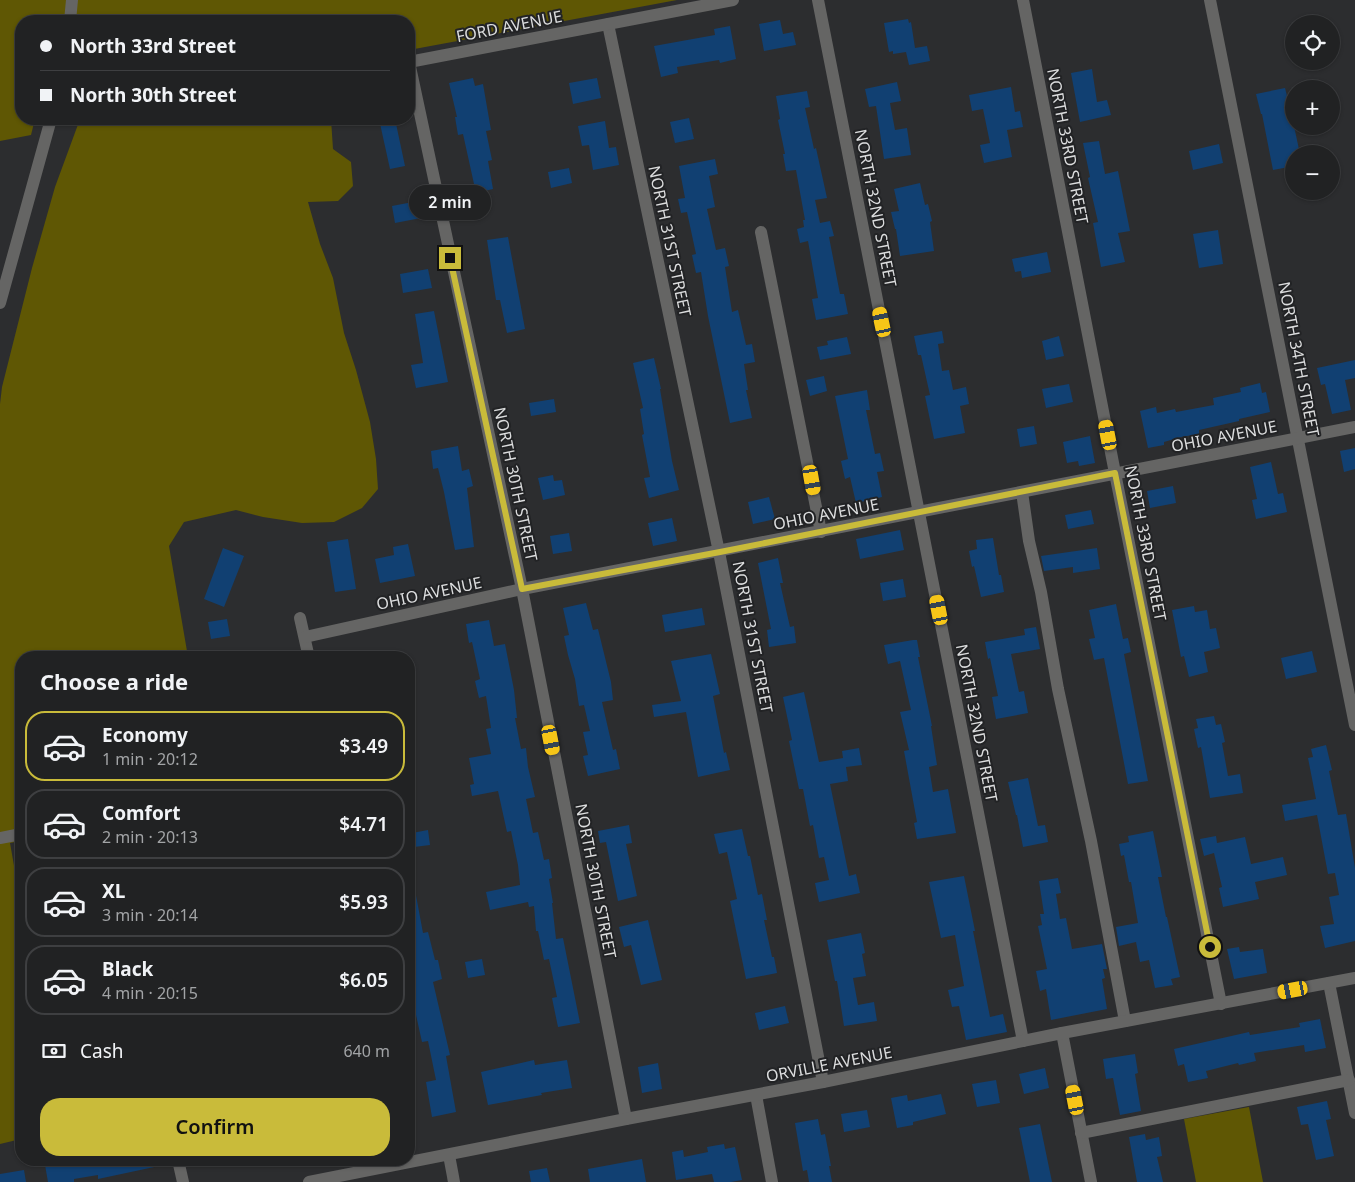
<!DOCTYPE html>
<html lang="en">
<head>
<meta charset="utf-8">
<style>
  :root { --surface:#212223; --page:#2d2f30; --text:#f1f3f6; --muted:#a2a4a6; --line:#3e3f41; --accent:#c9bb3a }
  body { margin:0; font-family:"Noto Sans",sans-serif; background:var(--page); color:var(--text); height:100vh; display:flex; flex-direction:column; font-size:19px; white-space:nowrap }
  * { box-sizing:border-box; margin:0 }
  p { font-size:16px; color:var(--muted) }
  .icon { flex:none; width:28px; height:28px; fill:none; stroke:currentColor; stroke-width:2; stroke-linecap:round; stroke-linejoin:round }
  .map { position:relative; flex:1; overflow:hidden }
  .details { position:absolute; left:15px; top:651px; width:400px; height:515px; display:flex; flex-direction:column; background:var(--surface); border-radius:20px; box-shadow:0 1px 4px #0004,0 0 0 1px var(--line) }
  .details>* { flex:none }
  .top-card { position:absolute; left:15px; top:15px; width:400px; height:110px; border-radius:20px; box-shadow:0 1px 4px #0004,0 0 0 1px var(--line); display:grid; align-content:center; height:110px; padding:0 25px; background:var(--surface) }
  .controls { position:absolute; left:1285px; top:15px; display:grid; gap:10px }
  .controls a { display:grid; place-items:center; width:55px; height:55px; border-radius:50%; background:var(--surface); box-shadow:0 1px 4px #0004,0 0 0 1px var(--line); font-size:25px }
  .end { position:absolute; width:22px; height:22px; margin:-11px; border:6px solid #c9bb3a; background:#111; box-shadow:0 0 0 2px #111 }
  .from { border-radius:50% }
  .bubble { position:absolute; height:35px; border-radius:18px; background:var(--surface); box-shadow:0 1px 4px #0004,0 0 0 1px var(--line); font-size:16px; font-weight:600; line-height:35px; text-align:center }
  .car { position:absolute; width:15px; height:30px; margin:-15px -8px; border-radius:6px; box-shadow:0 0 4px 1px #0007; background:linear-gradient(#f5c518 24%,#345 0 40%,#f5c518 0 76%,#345 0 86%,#f5c518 0) }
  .top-card b { display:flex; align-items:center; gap:18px; height:48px; font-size:19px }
  .top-card b+b { border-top:1px solid var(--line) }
  .top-card i { width:12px; height:12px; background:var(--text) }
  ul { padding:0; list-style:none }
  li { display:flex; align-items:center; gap:15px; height:70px; margin:0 10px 8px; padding:0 15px; border:2px solid var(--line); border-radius:20px }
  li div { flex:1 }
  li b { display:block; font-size:19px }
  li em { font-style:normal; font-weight:600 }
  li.current { border-color:var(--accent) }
  li>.icon { width:45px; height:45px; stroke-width:1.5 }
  h2 { padding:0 25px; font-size:22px; line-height:60px }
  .pay { display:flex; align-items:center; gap:12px; height:55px; padding:0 25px; font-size:19px }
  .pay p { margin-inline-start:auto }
  .button { display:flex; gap:10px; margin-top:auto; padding:10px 25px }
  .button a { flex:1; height:58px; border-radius:20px; background:var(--accent); color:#111; font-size:20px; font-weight:600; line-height:58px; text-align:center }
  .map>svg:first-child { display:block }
  .green { fill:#5f5704 }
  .building { fill:#114072 }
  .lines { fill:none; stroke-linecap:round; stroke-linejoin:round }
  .minor { stroke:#656564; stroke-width:12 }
  .route { stroke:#c9bb3a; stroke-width:6 }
  .labels { text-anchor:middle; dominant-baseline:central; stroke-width:4; stroke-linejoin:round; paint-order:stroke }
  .street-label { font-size:16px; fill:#dcddde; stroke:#222325 }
</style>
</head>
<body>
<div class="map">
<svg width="1355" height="1182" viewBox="0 0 1355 1182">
  <rect width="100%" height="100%" fill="#2c2d2f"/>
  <g class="green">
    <polygon points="0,0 677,0 409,50 409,21 21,21 21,119 35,119 31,135 0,141"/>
    <polygon points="80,119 331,119 333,149 351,162 353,186 338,201 308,202 320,244 333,278 344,333 356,370 370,422 376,459 378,489 362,508 334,522 302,523 263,517 236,510 184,522 169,546 188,657 21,658 21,841 10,843 21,905 21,1139 0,1144 0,404 2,387 32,268 55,187"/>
    <polygon points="1249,1107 1263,1182 1196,1182 1184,1119"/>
  </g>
  <g class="building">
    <polygon points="908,19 909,23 911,22 915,48 927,46 930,61 909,65 906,52 893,54 893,51 889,52 884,23"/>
    <polygon points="780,20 783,34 793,32 796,45 764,51 759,24"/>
    <polygon points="730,26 736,59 720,63 719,60 677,67 678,73 661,77 654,46 715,35 714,29"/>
    <polygon points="1092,69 1097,102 1107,100 1111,115 1080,122 1071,73"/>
    <polygon points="473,78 475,86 483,84 491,130 486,131 492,160 488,161 493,189 476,193 463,134 458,135 455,117 457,117 449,83"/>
    <polygon points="597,78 601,98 573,104 569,83"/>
    <polygon points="897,82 901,101 890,103 895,130 907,128 911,155 884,159 876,106 869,107 865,89"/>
    <polygon points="1011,87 1015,112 1020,111 1023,127 1007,130 1012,157 984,163 980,145 990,143 983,109 972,111 969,95"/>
    <polygon points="1285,88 1287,96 1294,95 1294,126 1300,154 1294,154 1294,166 1273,170 1262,114 1261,114 1256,94"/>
    <polygon points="807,91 810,107 805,108 814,149 816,148 827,198 815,200 820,223 830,221 834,236 829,237 840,294 844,294 848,314 816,320 812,299 818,298 808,241 800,243 797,229 804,227 803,220 805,220 796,170 786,171 783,154 785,154 778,120 780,119 776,96"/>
    <polygon points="689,118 694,139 675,143 670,122"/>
    <polygon points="379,119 395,119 405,166 390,169"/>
    <polygon points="605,121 609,148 616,147 619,165 593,170 589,145 582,146 578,126"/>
    <polygon points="1099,141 1105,174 1118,171 1130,231 1118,233 1125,262 1101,267 1093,223 1098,222 1088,178 1090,177 1083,143"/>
    <polygon points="1219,144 1223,163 1193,170 1189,151"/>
    <polygon points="715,159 718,174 709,176 715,207 707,209 716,250 725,248 729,266 725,267 732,312 738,310 746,345 752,344 755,362 744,364 748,390 746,390 752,418 730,423 708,316 701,272 696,273 692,255 696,254 687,212 681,213 678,199 685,198 679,166"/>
    <polygon points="569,168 572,183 551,188 548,172"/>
    <polygon points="920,183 925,205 928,204 932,221 930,222 934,251 900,256 896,229 895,229 891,212 899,211 894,189"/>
    <polygon points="418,201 421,218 395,223 392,206"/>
    <polygon points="1218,230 1223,264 1199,268 1193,234"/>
    <polygon points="508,237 525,329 507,333 500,300 496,300 487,240"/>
    <polygon points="1047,252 1051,272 1022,278 1021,271 1015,272 1012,259"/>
    <polygon points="428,269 432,288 403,293 400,274"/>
    <polygon points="434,311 448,382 416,388 411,365 423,363 415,314"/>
    <polygon points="942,331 944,343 938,344 942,371 949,370 953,390 966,387 969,404 960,406 965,433 934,439 925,396 930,395 921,355 918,355 914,336"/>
    <polygon points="1059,336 1064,356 1046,360 1042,341"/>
    <polygon points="847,337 851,354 820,360 817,347 828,345 827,341"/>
    <polygon points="654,358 661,389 660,389 672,461 679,490 649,498 644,478 650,477 642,435 644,434 640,409 643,408 633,363"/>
    <polygon points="1355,360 1355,378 1345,380 1351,410 1332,414 1325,384 1321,385 1317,368"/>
    <polygon points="824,376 827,391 810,396 806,380"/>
    <polygon points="1260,383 1262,393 1266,392 1270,412 1239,419 1239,421 1199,430 1199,434 1181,437 1164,442 1164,445 1148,448 1140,411 1156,407 1157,413 1175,409 1176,412 1214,405 1213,398 1241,392 1240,388"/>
    <polygon points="1069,384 1073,402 1046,408 1042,389"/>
    <polygon points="867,390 870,410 866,410 875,454 880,453 884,471 877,472 882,497 856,503 850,477 845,479 841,461 848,459 835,396"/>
    <polygon points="554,399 556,412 531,416 529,403"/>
    <polygon points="1034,426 1037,444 1020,447 1017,429"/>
    <polygon points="1090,436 1095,463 1079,466 1078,461 1067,463 1063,442"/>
    <polygon points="458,446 462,471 469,469 473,486 467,488 474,547 455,550 444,492 438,468 433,469 431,451"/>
    <polygon points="1355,448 1355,469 1344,472 1340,451"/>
    <polygon points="1271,462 1278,494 1283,493 1287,512 1256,519 1252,500 1257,499 1250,467"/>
    <polygon points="553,475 554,481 562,480 565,495 543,500 538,478"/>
    <polygon points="1173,486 1176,503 1150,508 1147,491"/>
    <polygon points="769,497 775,519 753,524 748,502"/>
    <polygon points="1091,510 1094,524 1068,529 1065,515"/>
    <polygon points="672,518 677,541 653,546 648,523"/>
    <polygon points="900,530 904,550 860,559 856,539"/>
    <polygon points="569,533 572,551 553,554 550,536"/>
    <polygon points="993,538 999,575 1001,575 1004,592 981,597 974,566 972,567 969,551 977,549 976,540"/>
    <polygon points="348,539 356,589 335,592 327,542"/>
    <polygon points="408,544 415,576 380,583 375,559 394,555 393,547"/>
    <polygon points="223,548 244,556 224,607 204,599"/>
    <polygon points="1097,548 1100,569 1073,573 1073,567 1044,571 1041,556"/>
    <polygon points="778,558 783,583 780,583 790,627 794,626 796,643 769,647 767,630 771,629 758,563"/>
    <polygon points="903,579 906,597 883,601 880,583"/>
    <polygon points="586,603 593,630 598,629 611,682 613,700 602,702 613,750 616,749 620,769 588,776 583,756 588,755 583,732 590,731 584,705 579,706 575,679 568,655 564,636 569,635 563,608"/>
    <polygon points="1116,604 1123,639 1128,638 1131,652 1124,654 1148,781 1128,784 1104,658 1094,660 1089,639 1095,638 1089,610"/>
    <polygon points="1194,606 1195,612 1207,610 1210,629 1216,628 1220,648 1204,652 1208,672 1189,677 1184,656 1181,657 1172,610"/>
    <polygon points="702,608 705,625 665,632 662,615"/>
    <polygon points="227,619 230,636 211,639 208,622"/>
    <polygon points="489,620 494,646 505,644 514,690 517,718 515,718 521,749 526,748 528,767 535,797 526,799 533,833 538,832 544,860 549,859 552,878 549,879 553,903 552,903 556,939 563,938 580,1023 558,1027 552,998 557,997 549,959 544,960 538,931 536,931 534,906 529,907 528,902 490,910 486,892 520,885 518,865 511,831 507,832 498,791 472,796 470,785 474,784 469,758 491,754 486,729 491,728 486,696 479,698 475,681 480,679 472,642 469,643 466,624"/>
    <polygon points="1036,627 1040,649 1011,654 1019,692 1024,691 1028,713 996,719 992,697 998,696 990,658 988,659 985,642 1025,635 1024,629"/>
    <polygon points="913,640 917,640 920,657 918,657 932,726 931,726 937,765 929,767 933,792 948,789 956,833 917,839 914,823 917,822 904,751 909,750 900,712 911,710 900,661 888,664 884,645"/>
    <polygon points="1312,651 1317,672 1286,679 1281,658"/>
    <polygon points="711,654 720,694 713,696 724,753 726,752 730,770 698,777 686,712 654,717 652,705 681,701 671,661"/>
    <polygon points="804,692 819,762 843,758 842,751 859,748 862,765 846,767 848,781 830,784 849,876 856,874 860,893 819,902 815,883 829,880 824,857 819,858 813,825 810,826 803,789 799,789 789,741 792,740 783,697"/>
    <polygon points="1214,716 1216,725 1221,724 1225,742 1222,743 1228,776 1240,774 1243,793 1210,798 1201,747 1198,748 1194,729 1198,728 1196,719"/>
    <polygon points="1326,745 1332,770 1329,771 1338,815 1346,814 1355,868 1355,941 1325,948 1320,926 1334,924 1329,897 1339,895 1335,873 1328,874 1317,815 1285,821 1282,805 1316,799 1308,758 1313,757 1311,749"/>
    <polygon points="1028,778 1038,826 1045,825 1048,842 1023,847 1017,815 1016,815 1008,782"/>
    <polygon points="629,825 632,843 626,844 637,896 618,901 606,842 600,843 598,831"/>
    <polygon points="742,829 748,856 750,856 758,895 762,894 767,920 764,920 772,957 774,957 777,973 746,979 730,901 737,899 727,852 719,854 714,834"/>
    <polygon points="428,830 430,845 414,847 412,833"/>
    <polygon points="1153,831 1162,877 1158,877 1166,917 1167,917 1180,977 1171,979 1173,985 1155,988 1149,960 1140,962 1136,942 1119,946 1116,927 1138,923 1131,882 1129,882 1124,855 1121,856 1119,844 1129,842 1128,836"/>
    <polygon points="1216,836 1217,843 1245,837 1251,864 1283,857 1287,875 1255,882 1259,899 1223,907 1219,888 1222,887 1214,853 1204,856 1200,839"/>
    <polygon points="964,876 975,931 973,931 990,1017 1003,1014 1007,1032 966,1040 959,1006 952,1007 948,990 964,986 955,935 941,938 929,882"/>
    <polygon points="1058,878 1061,893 1056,894 1060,919 1066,918 1072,949 1102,944 1107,969 1103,969 1105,978 1102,979 1107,1009 1051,1020 1046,989 1040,991 1036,971 1047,969 1038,926 1042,925 1040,914 1044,914 1039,881"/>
    <polygon points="409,890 415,890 423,933 428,932 435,960 438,960 442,979 433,982 450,1055 446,1056 456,1112 432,1117 426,1082 436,1080 428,1041 422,1042 416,1015 413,1016 410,1002 413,1001 409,981"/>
    <polygon points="648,920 662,980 641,985 631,945 624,947 619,927"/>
    <polygon points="861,933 865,953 862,954 866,976 853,978 858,1005 874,1002 877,1021 844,1026 837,981 835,981 827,940"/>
    <polygon points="1239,947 1240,952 1263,949 1267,973 1234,979 1227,949"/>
    <polygon points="482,959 485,975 468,978 465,962"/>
    <polygon points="785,1006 789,1023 759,1030 755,1013"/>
    <polygon points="1320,1019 1326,1048 1305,1052 1304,1045 1254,1053 1256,1061 1239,1065 1238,1063 1206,1071 1208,1078 1188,1082 1184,1064 1178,1066 1174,1049 1249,1032 1250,1035 1300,1027 1299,1023"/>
    <polygon points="1135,1054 1138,1073 1135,1074 1141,1111 1120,1115 1113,1078 1106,1079 1103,1059"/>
    <polygon points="534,1060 535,1065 567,1060 572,1088 541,1093 542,1095 488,1105 481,1072"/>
    <polygon points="658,1063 662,1089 642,1093 638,1067"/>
    <polygon points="1045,1068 1049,1088 1024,1094 1019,1074"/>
    <polygon points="996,1080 1000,1103 977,1107 972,1084"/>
    <polygon points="941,1094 946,1114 913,1122 913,1125 897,1128 891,1098 907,1095 908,1101"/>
    <polygon points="1327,1101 1331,1119 1326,1120 1334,1156 1316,1160 1308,1124 1301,1125 1297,1107"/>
    <polygon points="867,1110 870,1127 844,1132 841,1114"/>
    <polygon points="818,1119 821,1135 825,1134 831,1166 829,1166 832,1182 809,1182 807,1170 803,1171 795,1123"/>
    <polygon points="1040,1124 1052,1182 1030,1182 1019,1128"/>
    <polygon points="1145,1134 1146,1140 1159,1137 1162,1156 1157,1157 1163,1182 1137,1182 1129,1137"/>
    <polygon points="724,1144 725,1149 735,1147 742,1180 731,1182 714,1182 712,1174 676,1180 672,1152 683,1150 684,1157 708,1152 707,1147"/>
    <polygon points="642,1159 646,1182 590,1182 588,1169"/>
    <polygon points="59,1160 159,1160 159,1166 98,1179 98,1175 74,1179 74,1182 48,1182 45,1165 59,1162"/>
    <polygon points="547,1168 550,1182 531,1182 529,1171"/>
    <polygon points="24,1170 26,1182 0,1182 0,1174"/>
  </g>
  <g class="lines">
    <g class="minor">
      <polyline points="818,0 1023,1041"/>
      <polyline points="1023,0 1115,473 1221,1004"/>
      <polyline points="1210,0 1355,725"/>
      <polyline points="70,21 72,0"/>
      <polyline points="608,24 719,552 823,1082"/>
      <polyline points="409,62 522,589 626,1119"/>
      <polyline points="409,62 733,0"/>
      <polyline points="761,232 821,532"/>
      <polyline points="0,303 51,119"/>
      <polyline points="1022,492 1029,541 1041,592 1058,689 1091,841 1125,1021"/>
      <polyline points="300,618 309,658"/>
      <polyline points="305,637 522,589 1355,427"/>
      <polyline points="0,838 21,834"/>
      <polyline points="1329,983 1355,1113"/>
      <polyline points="1062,1033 1091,1182"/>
      <polyline points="756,1095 772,1182"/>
      <polyline points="1081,1133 1349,1080"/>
      <polyline points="449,1155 454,1182"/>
      <polyline points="178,1160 183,1182"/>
      <polyline points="309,1182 626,1119 823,1082 1062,1033 1355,978"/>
    </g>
  </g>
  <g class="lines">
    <polyline class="route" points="450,258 522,589 720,552 1115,473 1210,947"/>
  </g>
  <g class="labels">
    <g class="street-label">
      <text transform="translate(509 26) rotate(-11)">FORD AVENUE</text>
      <text transform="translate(1068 146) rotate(79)">NORTH 33RD STREET</text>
      <text transform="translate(876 208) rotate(79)">NORTH 32ND STREET</text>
      <text transform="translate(670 241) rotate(78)">NORTH 31ST STREET</text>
      <text transform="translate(1299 359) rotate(79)">NORTH 34TH STREET</text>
      <text transform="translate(1224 436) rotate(-11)">OHIO AVENUE</text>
      <text transform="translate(516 484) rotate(78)">NORTH 30TH STREET</text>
      <text transform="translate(826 514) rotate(-11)">OHIO AVENUE</text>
      <text transform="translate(1146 543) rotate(79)">NORTH 33RD STREET</text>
      <text transform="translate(429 593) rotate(-12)">OHIO AVENUE</text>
      <text transform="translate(753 637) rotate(79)">NORTH 31ST STREET</text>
      <text transform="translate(977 723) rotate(79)">NORTH 32ND STREET</text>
      <text transform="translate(596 881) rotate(79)">NORTH 30TH STREET</text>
      <text transform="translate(829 1064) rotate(-11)">ORVILLE AVENUE</text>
    </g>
  </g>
</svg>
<div class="controls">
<a><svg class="icon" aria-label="locate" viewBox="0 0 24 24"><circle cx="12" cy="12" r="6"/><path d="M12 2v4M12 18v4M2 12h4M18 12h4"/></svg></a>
<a>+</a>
<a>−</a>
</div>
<i class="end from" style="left:1210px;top:947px"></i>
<i class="end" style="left:450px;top:258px"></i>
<div class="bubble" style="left:409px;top:185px;width:82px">2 min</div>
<i class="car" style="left:882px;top:322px;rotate:348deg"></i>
<i class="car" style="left:1108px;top:435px;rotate:349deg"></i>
<i class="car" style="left:812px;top:480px;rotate:170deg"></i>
<i class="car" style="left:939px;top:610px;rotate:349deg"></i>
<i class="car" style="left:551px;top:740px;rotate:169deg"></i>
<i class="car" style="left:1293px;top:990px;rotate:259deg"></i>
<i class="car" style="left:1075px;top:1100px;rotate:349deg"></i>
<div class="top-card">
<b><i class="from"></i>North 33rd Street</b>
<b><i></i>North 30th Street</b>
</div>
<section class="details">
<h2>Choose a ride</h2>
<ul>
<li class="current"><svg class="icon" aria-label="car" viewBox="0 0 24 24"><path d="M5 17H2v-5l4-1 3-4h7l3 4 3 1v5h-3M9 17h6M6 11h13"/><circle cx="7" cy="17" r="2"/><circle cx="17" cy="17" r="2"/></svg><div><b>Economy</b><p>1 min · 20:12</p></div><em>$3.49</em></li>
<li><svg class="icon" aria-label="car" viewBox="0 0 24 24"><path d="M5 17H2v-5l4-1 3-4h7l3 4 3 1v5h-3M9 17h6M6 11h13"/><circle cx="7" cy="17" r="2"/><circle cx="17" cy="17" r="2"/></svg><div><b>Comfort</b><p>2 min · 20:13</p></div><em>$4.71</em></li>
<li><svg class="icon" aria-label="car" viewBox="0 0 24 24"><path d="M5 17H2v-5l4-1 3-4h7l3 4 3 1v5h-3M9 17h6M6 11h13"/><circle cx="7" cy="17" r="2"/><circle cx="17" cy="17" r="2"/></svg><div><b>XL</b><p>3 min · 20:14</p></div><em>$5.93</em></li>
<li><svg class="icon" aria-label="car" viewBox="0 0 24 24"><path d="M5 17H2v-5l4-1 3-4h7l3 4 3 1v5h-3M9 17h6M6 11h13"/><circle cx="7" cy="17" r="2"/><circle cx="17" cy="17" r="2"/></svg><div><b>Black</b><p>4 min · 20:15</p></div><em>$6.05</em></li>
</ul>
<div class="pay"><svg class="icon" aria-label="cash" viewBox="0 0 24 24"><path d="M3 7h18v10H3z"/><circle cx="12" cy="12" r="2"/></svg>Cash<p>640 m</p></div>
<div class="button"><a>Confirm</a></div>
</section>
</div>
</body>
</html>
